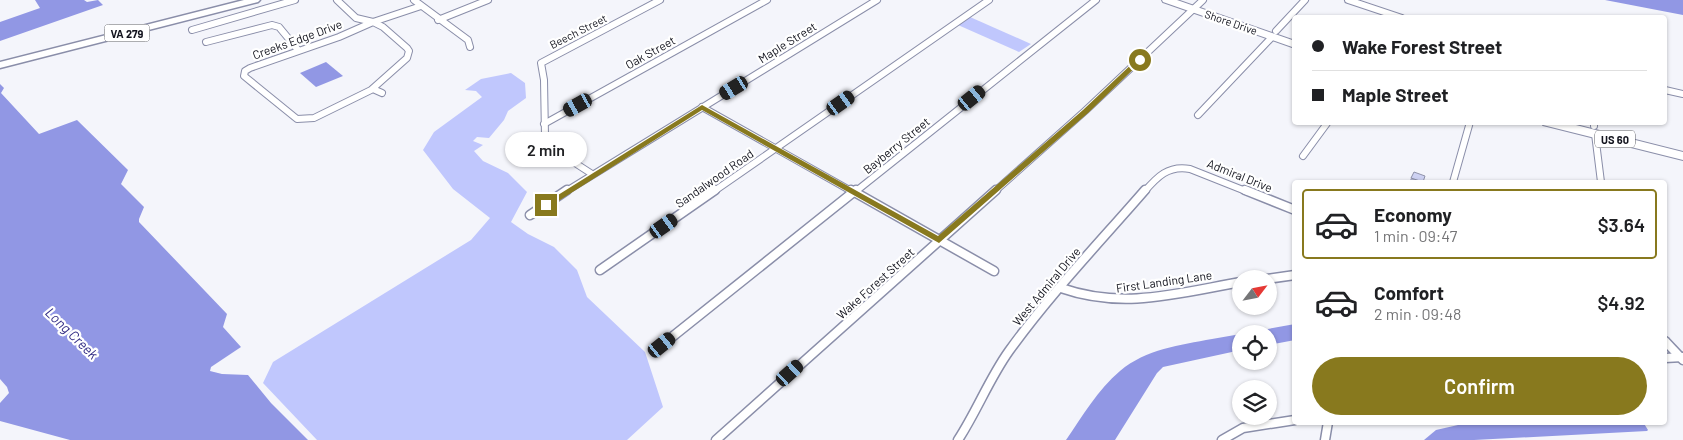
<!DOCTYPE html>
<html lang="en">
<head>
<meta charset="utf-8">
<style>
  :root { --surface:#fff; --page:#f2f2f2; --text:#202124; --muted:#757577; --line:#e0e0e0; --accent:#88791e }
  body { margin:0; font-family:Barlow,sans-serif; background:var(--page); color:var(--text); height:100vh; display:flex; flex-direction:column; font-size:19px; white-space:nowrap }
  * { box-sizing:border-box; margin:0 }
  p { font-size:16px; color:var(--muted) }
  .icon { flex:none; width:28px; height:28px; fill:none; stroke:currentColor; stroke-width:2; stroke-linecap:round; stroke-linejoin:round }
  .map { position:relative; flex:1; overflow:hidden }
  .side { position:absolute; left:1292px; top:180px; width:375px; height:245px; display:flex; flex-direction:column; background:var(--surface); border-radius:5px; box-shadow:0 1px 4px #0004 }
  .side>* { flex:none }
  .banner { position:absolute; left:1292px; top:15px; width:375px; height:110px; border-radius:5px; box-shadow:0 1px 4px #0004; display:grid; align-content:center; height:110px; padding:0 20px; background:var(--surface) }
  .needle { width:32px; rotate:58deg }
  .buttons { position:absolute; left:1232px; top:270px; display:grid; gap:10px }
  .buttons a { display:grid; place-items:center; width:45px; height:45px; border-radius:50%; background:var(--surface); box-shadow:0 1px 4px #0004; font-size:25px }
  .end { position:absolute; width:22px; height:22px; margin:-11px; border:6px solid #88791e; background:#fff; box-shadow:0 0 0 2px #fff }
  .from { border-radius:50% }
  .bubble { position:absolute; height:35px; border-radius:18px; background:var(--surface); box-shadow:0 1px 4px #0004; font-size:16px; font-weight:600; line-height:35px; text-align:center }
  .car { position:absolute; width:15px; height:30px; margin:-15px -8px; border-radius:6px; box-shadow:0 0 4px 1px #0007; background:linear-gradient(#222 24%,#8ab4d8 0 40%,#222 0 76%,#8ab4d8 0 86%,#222 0) }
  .banner b { display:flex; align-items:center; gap:18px; height:48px; font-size:19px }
  .banner b+b { border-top:1px solid var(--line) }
  .banner i { width:12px; height:12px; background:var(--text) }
  ul { padding:9px 0 0; list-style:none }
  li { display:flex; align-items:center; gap:15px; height:70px; margin:0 10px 8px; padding:0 10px; border:2px solid transparent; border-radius:5px }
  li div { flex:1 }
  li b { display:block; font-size:19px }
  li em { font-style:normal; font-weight:600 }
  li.current { border-color:var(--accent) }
  li>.icon { width:45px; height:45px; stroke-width:1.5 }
  .primary-button { display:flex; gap:10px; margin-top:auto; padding:10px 20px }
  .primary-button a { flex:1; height:58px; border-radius:30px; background:var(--accent); color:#fff; font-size:20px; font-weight:600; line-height:58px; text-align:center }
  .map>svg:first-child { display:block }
  .green { fill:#c0c7fd }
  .water { fill:#9197e4 }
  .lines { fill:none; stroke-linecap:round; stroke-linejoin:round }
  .minor-far1-casing { stroke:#8a8ea9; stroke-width:8 }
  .minor-casing { stroke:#8a8ea9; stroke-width:11 }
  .primary-casing { stroke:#8a8ea9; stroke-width:3 }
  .trunk-casing { stroke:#8a8ea9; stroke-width:2 }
  .minor-far1 { stroke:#fff; stroke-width:6 }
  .minor { stroke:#fff; stroke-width:8 }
  .primary { fill:#fff; fill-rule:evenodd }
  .trunk { fill:#fff; fill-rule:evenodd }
  .wall { fill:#b1b5d1 }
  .building { fill:#ced2f3; stroke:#9093aa }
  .route { fill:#88791e }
  .labels { text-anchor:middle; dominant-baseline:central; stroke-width:4.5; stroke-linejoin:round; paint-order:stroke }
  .far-street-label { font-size:11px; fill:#12131d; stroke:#fff }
  .shield { fill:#fff; stroke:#595a61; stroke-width:1 }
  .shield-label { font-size:11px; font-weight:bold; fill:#12131d }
  .street-label { font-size:12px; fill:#12131d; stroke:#fff }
  .water-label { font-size:14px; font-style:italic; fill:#322c85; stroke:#fff }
</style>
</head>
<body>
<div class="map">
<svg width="1683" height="440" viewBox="0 0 1683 440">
  <rect width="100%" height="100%" fill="#f4f5fb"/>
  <g class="green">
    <polygon points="970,17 1031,44 1019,52 958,25"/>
    <polygon points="511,73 525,83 526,98 508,111 504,120 489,138 477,137 473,141 483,145 474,151 483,161 508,173 527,192 511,222 528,234 554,247 577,270 587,297 645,352 663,407 627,440 317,440 263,383 273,362 471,240 490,218 453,189 423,150 434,132 482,97 476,91 465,90 481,79"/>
  </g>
  <g class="water">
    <polygon points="35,0 84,0 87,2 98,0 103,5 0,41 0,22 40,8"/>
    <polygon points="1605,0 1683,0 1683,15"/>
    <polygon points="326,62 343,76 316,87 300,73"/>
    <polygon points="0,84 4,88 1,93 39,134 77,120 128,170 121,184 144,207 139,219 139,222 227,314 223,327 241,347 211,367 210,371 222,374 248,375 271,403 308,440 70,440 0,421 0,403 9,393 7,387 0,379"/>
    <path d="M1295 324V340L1269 345V334H1241V350L1163 367 1157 373 1115 440H1066C1082 417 1098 389 1120 371 1146 349 1180 345 1212 339 1240 334 1267 329 1295 324Z"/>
    <polygon points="1643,422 1648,430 1647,431 1474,440 1424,440 1436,430 1458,425 1488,422"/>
  </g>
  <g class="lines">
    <defs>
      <g id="minor-far1">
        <polyline points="337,0 356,18 373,22 421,6"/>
        <polyline points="414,0 468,40 470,47"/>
        <polyline points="1348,0 1402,18"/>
        <polyline points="438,20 488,0"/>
        <polygon points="373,22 383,27 407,48 409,51 407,58 371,90 314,118 297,119 244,76 245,71 250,68 339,37"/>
        <polyline points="192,30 295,0"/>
        <polyline points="1276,31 1305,0"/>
        <polyline points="206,42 272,25 279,27 298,50"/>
        <polyline points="373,89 382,93"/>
        <polyline points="1665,90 1683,94"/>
        <polyline points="702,107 853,192"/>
        <polyline points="1198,115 1272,37"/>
        <polyline points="1594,122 1594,126"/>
        <polyline points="544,124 767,0"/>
        <polyline points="1595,134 1601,182"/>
        <polyline points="1303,156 1328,122"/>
        <polyline points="592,174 555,150 545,136 544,80 541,63 660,0"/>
        <polyline points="1453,182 1470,122"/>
        <polyline points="565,192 877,0"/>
        <polyline points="713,192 989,0"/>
        <polyline points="855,192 1096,0"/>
        <polyline points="994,192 1085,111 1203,0"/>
        <path d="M1144 192C1157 177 1168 165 1190 169L1248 192"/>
      </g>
      <g id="minor">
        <polyline points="851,190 994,271"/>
        <polyline points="1245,190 1295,210"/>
        <polyline points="530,215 567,190"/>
        <polyline points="600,270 715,190"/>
        <polyline points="1267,279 1295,275"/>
        <path d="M1061 288C1124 310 1178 293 1241 282"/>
        <polyline points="1665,341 1683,360"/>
        <polyline points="662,345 856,190"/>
        <polyline points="1665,358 1683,357"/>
        <polyline points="716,440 996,190"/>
        <path d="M958 440C977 411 989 379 1009 351 1050 294 1099 243 1145 190"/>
        <polyline points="1222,440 1243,428 1295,420"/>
        <polyline points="1325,440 1328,422"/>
      </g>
      <polygon id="primary" points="244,0 260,0 258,2 0,68 0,62"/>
      <g id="trunk">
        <polygon points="1162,0 1177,0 1295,41 1295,48 1163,2"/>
        <polygon points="1541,122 1564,122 1683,152 1683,160 1543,125"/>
      </g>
    </defs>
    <use href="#minor-far1" class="minor-far1-casing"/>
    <use href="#minor" class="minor-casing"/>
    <use href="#primary" class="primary-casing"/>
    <use href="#trunk" class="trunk-casing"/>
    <use href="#minor-far1" class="minor-far1"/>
    <use href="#minor" class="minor"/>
    <use href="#primary" class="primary"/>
    <use href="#trunk" class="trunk"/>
  </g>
  <polygon class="wall" points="1414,172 1423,182 1409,182"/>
  <polygon class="building" points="1414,172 1425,176 1423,182 1411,178"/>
  <polygon class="route" points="1137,59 1143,60 1088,113 939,243 702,110 549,207 543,207 542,205 702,105 938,236 1083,110"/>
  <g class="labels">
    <g class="far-street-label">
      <text transform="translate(1231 22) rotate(19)">Shore Drive</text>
      <text transform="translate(578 31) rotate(-27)">Beech Street</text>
    </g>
    <g class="shield">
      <rect x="104.5" y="24.5" width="45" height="17" rx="4"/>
      <rect x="1595" y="130.5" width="40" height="17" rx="4"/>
    </g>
    <g class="shield-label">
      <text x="127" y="33">VA 279</text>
      <text x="1615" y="139">US 60</text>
    </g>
    <g class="street-label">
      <text transform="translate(297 39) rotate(-20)">Creeks Edge Drive</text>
      <text transform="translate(787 42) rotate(-32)">Maple Street</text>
      <text transform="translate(650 52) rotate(-29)">Oak Street</text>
      <text transform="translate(896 145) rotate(-39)">Bayberry Street</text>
      <text transform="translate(1240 175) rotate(22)">Admiral Drive</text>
      <text transform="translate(714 178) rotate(-35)">Sandalwood Road</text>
      <text transform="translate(1164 281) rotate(-8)">First Landing Lane</text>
      <text transform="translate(875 283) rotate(-42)">Wake Forest Street</text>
      <text transform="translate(1046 286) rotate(-50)">West Admiral Drive</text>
    </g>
    <g class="water-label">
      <text transform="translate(72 333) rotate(44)">Long Creek</text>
    </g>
  </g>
</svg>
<div class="buttons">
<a><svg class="needle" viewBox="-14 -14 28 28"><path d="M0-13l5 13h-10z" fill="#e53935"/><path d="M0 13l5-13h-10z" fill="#757577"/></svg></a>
<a><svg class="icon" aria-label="locate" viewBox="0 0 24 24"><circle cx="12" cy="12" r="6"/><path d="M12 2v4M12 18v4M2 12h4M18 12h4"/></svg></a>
<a><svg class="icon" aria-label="layers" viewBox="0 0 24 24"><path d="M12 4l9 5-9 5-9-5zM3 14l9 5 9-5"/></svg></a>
</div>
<i class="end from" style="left:1140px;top:60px"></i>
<i class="end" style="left:546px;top:205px"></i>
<div class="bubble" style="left:505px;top:132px;width:82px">2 min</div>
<i class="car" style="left:734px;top:88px;rotate:239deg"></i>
<i class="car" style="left:972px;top:98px;rotate:51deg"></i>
<i class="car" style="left:841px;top:103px;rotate:55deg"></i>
<i class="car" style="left:578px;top:105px;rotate:241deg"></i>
<i class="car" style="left:664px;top:226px;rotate:55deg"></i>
<i class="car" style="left:662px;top:345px;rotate:51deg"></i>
<i class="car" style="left:790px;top:373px;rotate:48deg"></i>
<div class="banner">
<b><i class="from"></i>Wake Forest Street</b>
<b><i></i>Maple Street</b>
</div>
<section class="side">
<ul>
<li class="current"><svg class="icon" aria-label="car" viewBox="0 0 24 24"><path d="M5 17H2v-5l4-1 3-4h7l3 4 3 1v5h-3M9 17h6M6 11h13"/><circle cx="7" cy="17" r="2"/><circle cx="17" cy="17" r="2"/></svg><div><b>Economy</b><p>1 min · 09:47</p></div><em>$3.64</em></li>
<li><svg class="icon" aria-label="car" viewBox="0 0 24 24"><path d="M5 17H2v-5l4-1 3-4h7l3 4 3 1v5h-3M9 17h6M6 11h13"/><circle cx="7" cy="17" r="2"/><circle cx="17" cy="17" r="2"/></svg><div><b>Comfort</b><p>2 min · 09:48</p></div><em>$4.92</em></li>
</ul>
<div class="primary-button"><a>Confirm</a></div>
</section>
</div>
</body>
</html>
